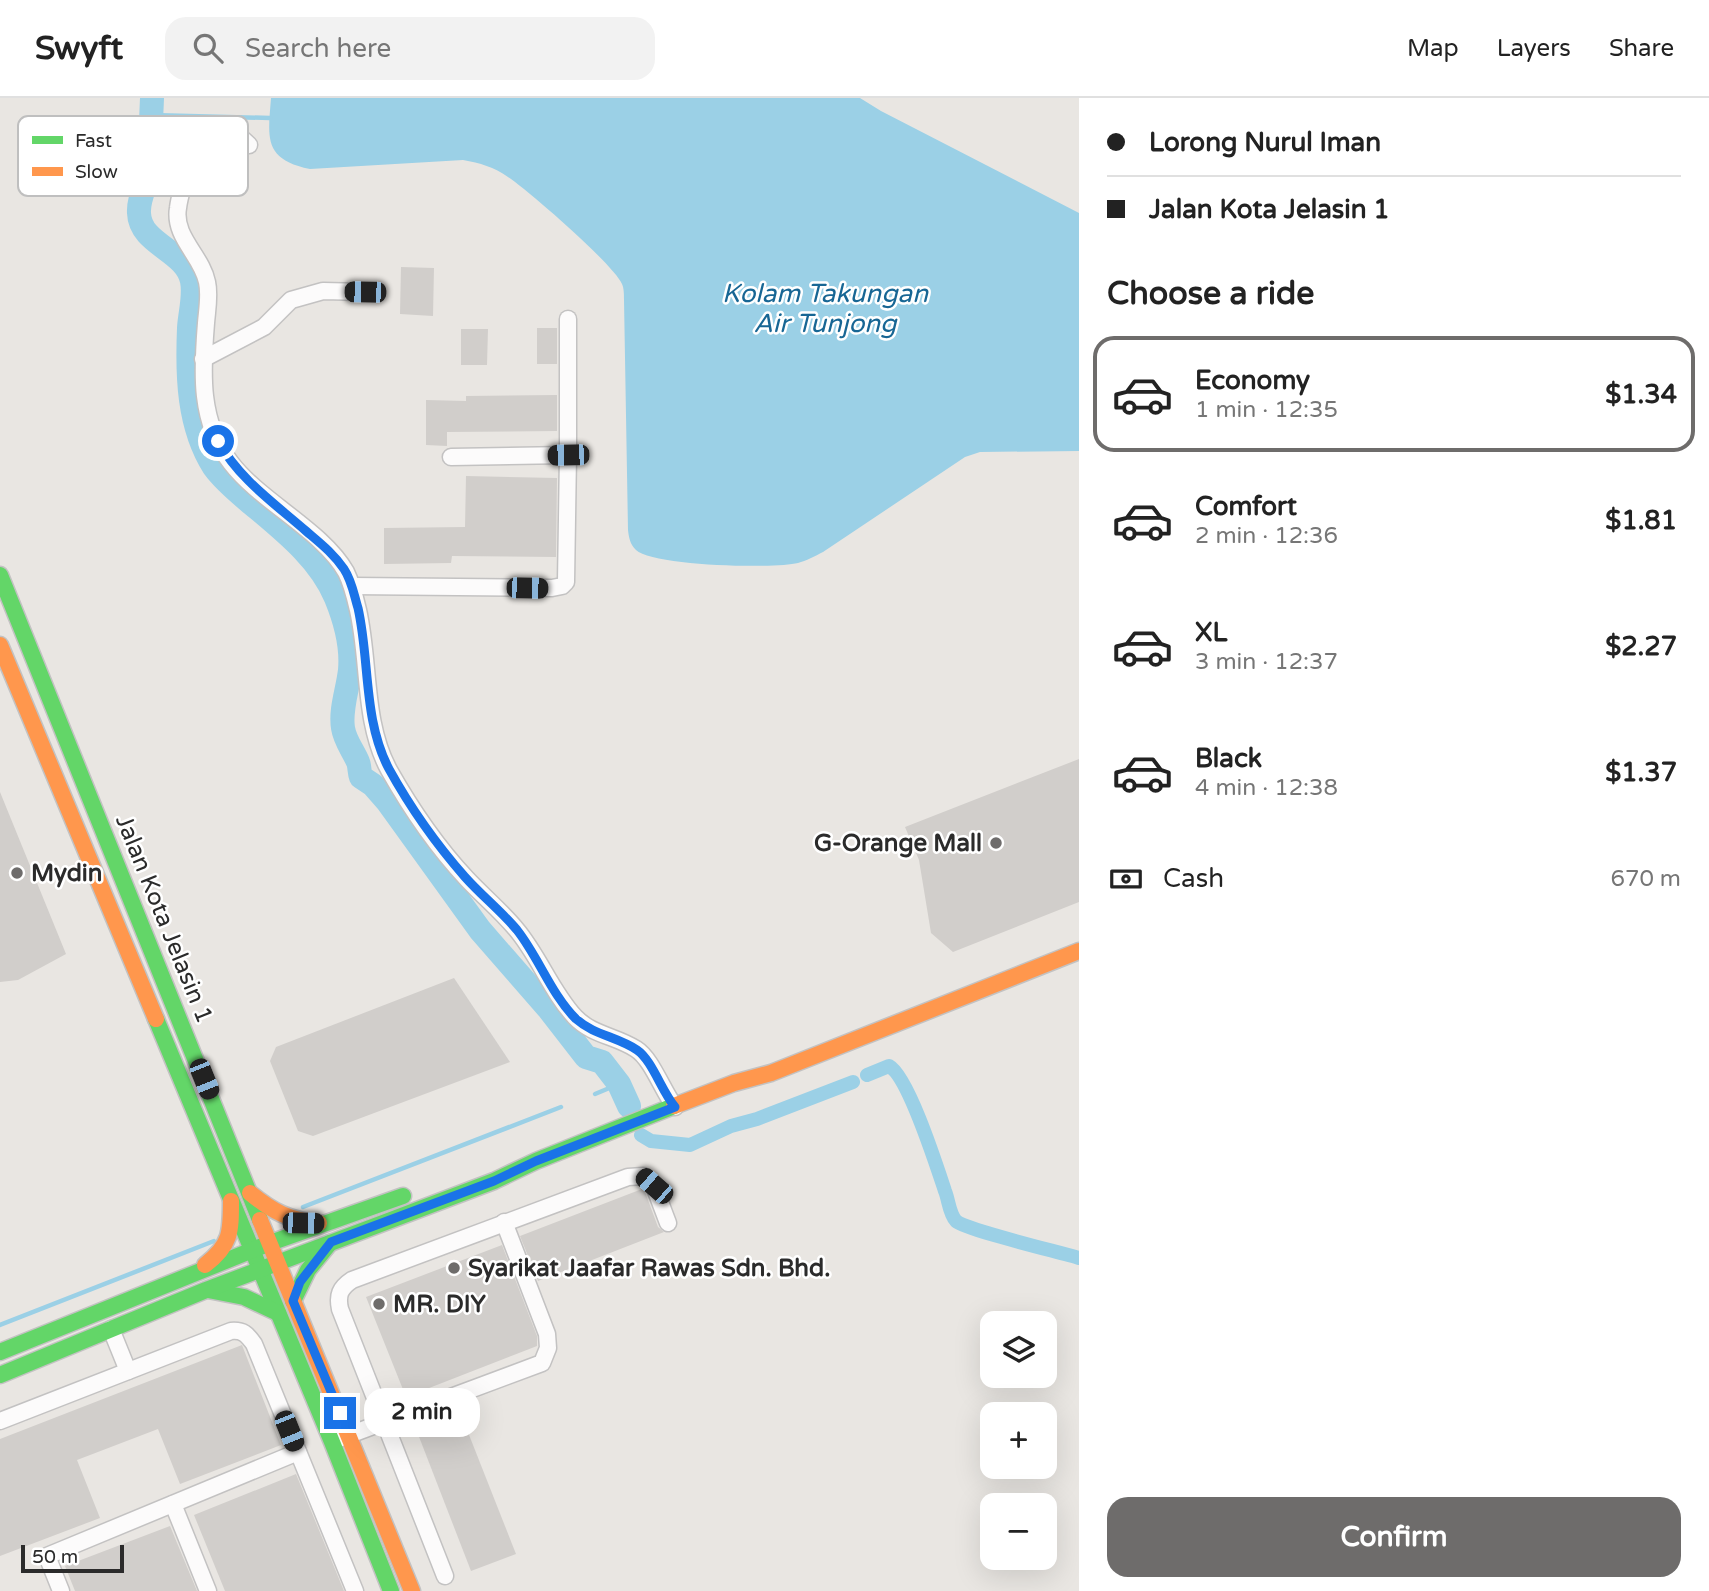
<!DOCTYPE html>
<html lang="en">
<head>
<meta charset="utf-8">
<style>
  :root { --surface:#fff; --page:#f2f2f2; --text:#222; --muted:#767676; --line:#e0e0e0; --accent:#6e6c6b }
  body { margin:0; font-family:"Varela Round",sans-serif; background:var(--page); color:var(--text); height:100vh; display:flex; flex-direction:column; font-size:26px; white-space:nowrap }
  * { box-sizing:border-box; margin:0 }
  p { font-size:23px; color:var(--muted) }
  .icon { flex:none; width:38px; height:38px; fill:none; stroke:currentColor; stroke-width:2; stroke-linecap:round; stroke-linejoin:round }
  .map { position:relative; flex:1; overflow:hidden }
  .panel { display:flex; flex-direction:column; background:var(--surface); width:630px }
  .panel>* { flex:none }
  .banner { display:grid; align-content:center; height:154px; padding:0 28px; background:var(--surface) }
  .tools { position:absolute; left:980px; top:1213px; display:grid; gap:14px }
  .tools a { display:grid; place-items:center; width:77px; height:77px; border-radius:14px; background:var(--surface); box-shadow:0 7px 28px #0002; font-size:35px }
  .scale { position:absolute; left:21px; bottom:18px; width:103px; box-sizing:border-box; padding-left:7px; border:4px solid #2b2b2b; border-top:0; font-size:19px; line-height:24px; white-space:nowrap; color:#2b2b2b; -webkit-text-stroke:5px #fff; paint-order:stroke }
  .end { position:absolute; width:32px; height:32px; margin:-16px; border:9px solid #1a73e8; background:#fff; box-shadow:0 0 0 4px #fff }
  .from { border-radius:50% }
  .bubble { position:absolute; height:49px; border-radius:21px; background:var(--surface); box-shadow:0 7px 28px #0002; font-size:23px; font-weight:700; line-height:49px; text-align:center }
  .car { position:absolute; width:21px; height:42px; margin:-21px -10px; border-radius:9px; box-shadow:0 0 5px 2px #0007; background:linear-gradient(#222 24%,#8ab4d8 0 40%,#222 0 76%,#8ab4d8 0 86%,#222 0) }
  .banner b { display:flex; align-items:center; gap:24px; height:66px; font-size:26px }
  .banner b+b { border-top:2px solid var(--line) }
  .banner i { width:18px; height:18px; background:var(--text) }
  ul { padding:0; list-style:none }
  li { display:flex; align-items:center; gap:21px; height:116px; margin:0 14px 10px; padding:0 14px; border:4px solid transparent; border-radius:21px }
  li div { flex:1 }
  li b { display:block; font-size:26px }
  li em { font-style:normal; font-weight:700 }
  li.current { border-color:var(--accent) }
  li>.icon { width:63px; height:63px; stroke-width:1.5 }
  h2 { padding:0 28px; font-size:32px; line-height:84px }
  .pay { display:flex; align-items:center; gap:18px; height:77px; padding:0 28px; font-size:26px }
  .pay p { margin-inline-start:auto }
  .button { display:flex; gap:14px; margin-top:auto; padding:14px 28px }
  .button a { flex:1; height:80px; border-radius:21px; background:var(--accent); color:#fff; font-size:28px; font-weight:700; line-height:80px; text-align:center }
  header { display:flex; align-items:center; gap:42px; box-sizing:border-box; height:98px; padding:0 35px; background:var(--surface); border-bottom:2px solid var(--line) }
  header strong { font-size:33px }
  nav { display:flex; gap:38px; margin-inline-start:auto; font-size:24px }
  .search { width:490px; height:63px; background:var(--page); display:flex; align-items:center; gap:18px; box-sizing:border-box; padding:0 24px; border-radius:21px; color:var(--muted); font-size:26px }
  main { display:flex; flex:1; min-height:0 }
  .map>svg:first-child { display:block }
  .water { fill:#9bd0e6 }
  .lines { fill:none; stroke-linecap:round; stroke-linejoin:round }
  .stream { stroke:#9bd0e6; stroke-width:4.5 }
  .canal { stroke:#9bd0e6; stroke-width:14 }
  .river { stroke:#9bd0e6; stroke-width:24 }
  .building { fill:#d1cecb }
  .street-casing { stroke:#c3c2c2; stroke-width:19 }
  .fast-casing { stroke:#c3c2c2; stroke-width:19 }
  .slow-casing { stroke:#c3c2c2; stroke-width:19 }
  .street { stroke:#fcfbfb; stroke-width:16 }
  .fast { stroke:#63d668; stroke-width:16 }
  .slow { stroke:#ff974d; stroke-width:16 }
  .route { stroke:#1a73e8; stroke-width:9 }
  .poi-dot { fill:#6e6c6b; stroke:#fff; stroke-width:2.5 }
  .labels { text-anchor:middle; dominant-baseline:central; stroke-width:5; stroke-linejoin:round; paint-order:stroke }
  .poi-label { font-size:24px; font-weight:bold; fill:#2b2b2b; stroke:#fff; text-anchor:start }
  .street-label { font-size:24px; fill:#2b2b2b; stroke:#fff }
  .water-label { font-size:26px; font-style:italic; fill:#176694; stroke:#fff }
  .key { fill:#fff; stroke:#bfbfbf; stroke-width:2 }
  .key-label { font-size:19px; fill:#2b2b2b }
</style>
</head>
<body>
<header>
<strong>Swyft</strong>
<div class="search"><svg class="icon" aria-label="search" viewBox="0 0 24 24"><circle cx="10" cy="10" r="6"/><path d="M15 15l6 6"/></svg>Search here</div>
<nav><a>Map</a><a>Layers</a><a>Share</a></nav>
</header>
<main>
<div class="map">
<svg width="1079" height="1493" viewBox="0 0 1079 1493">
  <rect width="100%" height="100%" fill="#e9e6e2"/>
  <path class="water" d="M271 0H860L881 13 1079 115V353L980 354 965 359 823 454C815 458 806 463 798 465 773 471 652 468 636 452 630 446 629 440 628 432L624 202C624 197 624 190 622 186 614 167 528 92 508 79 494 69 480 65 463 62L310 71C263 61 268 40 271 0Z"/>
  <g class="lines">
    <g class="stream">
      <polyline points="151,17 270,20"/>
      <polyline points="595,996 619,986"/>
      <polyline points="303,1109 561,1009"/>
      <polyline points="0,1227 214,1143"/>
    </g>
    <g class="canal">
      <path d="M867 977 889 968C908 978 937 1069 945 1093 949 1103 949 1115 956 1123 966 1132 1059 1154 1079 1160"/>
      <polyline points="641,1037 651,1043 690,1047 731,1028 757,1021 853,984"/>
    </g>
    <path class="river" d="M152 0C151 23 150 46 150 69 149 84 138 98 139 115 140 147 186 152 192 183 195 199 190 214 189 230 187 277 188 328 214 369 224 383 239 395 252 406 283 432 320 461 336 500 345 522 352 549 350 572 348 591 340 611 343 630 345 643 353 652 358 664 360 669 359 674 361 679L373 687 387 703 480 832 548 910 586 959 602 964 619 986 629 1008"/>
  </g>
  <g class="building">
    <polygon points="401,169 434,170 433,218 400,216"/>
    <rect x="537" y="230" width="20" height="36"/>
    <polygon points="461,231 488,231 487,267 461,267"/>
    <polygon points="557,297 557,333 447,334 447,348 426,347 426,302 466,303 466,298"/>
    <polygon points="466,378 557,380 556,459 452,458 451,465 384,466 384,430 465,429"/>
    <polygon points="1079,661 1079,804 953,854 931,835 919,762 905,729"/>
    <polygon points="0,694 66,856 18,882 0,884"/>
    <polygon points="454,880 510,964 313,1038 298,1033 270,963 276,949"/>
    <polygon points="642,1091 645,1094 658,1129 664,1134 538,1183 520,1138"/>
    <polygon points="502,1147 537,1238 537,1248 406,1299 366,1199"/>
    <polygon points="242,1247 281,1347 180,1386 158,1331 77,1362 100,1420 0,1458 0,1341"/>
    <polygon points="460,1314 516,1456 471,1473 416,1331"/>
    <polygon points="296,1376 344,1493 225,1493 194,1417"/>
    <polygon points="170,1428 197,1493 75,1493 65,1468"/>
  </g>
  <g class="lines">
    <defs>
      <g id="street">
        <path d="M249 47 236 35 202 32C195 56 181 85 178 110 173 139 202 158 207 184 210 197 207 212 206 225 202 274 199 324 231 365 261 404 323 433 346 474 352 486 355 499 358 512 370 565 363 624 389 672 411 711 437 749 467 781 483 798 501 813 516 831 539 858 551 893 575 919 592 937 616 938 636 951 652 961 663 994 675 1009"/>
        <polyline points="568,221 568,357"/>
        <polyline points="203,261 264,229 291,202 323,193 365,194"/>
        <polyline points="352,488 552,490 562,488 566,484 568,357 451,359"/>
        <polyline points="111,1231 128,1273"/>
        <path d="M0 1323 231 1233C243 1232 247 1236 254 1246L355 1493"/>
        <polyline points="341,1340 542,1265 548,1250 547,1236 504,1124"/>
        <polyline points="173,1406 208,1493"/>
        <path d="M445 1478 340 1211C337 1197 340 1190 352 1182L628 1079 643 1078 654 1088 668 1125"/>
        <polyline points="61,1493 47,1458 298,1354"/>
      </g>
      <g id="fast">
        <polyline points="0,477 260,1122"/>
        <polyline points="156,921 332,1344 391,1493"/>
        <polyline points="208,1192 244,1199 278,1215"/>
        <polyline points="293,1203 308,1172 330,1145"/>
        <polyline points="0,1254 270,1145 403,1098"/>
        <polyline points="0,1277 206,1192 494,1083 536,1063 674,1008"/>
      </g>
      <g id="slow">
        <polyline points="0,547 156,921"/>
        <polyline points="674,1008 734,985 771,975 1079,853"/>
        <path d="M250 1095C272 1113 290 1123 319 1125"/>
        <polyline points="260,1122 412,1493"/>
        <path d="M205 1167C231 1147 231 1134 231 1103"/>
      </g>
    </defs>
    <use href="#street" class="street-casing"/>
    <use href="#fast" class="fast-casing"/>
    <use href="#slow" class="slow-casing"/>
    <use href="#street" class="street"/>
    <use href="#fast" class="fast"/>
    <use href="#slow" class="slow"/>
  </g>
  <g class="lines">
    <path class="route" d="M218 343C239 381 274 405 306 433 320 445 333 455 344 471 352 483 354 497 358 510 370 563 363 622 389 671 410 709 436 746 465 779 482 798 501 813 517 832 539 860 551 896 576 921 594 937 618 939 637 952 652 962 662 994 675 1009L536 1063 494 1083 331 1144 300 1184 293 1203 340 1315"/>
  </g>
  <g class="poi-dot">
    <circle cx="996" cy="745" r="7"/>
    <circle cx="17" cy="775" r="7"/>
    <circle cx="454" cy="1170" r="7"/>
    <circle cx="379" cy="1206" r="7"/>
  </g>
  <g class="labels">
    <g class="poi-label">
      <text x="982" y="745" text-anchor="end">G-Orange Mall</text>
      <text x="31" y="775">Mydin</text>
      <text x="468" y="1170">Syarikat Jaafar Rawas Sdn. Bhd.</text>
      <text x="393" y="1206">MR. DIY</text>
    </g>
    <g class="street-label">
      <text transform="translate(164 821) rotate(68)">Jalan Kota Jelasin 1</text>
    </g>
    <g class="water-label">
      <text x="825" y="195">Kolam Takungan<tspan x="825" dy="30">Air Tunjong</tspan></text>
    </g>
  </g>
  <rect x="18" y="18" width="230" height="80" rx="10" class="key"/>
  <rect x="32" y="38" width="31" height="8" fill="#63d668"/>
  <rect x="32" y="69" width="31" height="9" fill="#ff974d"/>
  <g class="key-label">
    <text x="75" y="49">Fast</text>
    <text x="75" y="80">Slow</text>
  </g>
</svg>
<div class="tools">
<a><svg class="icon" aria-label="layers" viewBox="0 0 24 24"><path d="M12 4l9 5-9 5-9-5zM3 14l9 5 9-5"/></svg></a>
<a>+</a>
<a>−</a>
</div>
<div class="scale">50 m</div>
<i class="end from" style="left:218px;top:343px"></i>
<i class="end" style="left:340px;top:1315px"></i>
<div class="bubble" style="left:364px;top:1290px;width:116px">2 min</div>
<i class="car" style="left:365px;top:194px;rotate:271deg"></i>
<i class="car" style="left:568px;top:357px;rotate:269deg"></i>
<i class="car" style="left:527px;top:490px;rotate:91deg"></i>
<i class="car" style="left:204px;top:981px;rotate:158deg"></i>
<i class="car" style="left:654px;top:1088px;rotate:311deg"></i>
<i class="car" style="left:303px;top:1125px;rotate:91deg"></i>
<i class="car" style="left:289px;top:1333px;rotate:158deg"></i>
</div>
<section class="panel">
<div class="banner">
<b><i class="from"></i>Lorong Nurul Iman</b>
<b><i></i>Jalan Kota Jelasin 1</b>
</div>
<h2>Choose a ride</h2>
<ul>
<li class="current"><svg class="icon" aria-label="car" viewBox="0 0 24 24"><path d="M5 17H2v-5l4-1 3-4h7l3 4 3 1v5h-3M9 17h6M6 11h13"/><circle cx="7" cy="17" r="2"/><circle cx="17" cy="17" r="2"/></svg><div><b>Economy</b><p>1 min · 12:35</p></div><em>$1.34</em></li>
<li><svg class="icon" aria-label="car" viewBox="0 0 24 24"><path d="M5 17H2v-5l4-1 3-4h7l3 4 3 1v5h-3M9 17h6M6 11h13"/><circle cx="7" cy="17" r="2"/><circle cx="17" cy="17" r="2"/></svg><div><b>Comfort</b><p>2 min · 12:36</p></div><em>$1.81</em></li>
<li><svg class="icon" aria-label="car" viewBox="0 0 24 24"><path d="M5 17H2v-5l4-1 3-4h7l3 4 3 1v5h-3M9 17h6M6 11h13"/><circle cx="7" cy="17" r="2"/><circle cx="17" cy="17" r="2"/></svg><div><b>XL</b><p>3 min · 12:37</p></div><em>$2.27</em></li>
<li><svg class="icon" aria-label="car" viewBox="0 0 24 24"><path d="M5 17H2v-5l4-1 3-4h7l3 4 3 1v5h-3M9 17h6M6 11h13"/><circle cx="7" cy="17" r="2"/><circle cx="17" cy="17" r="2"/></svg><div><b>Black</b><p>4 min · 12:38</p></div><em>$1.37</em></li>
</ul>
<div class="pay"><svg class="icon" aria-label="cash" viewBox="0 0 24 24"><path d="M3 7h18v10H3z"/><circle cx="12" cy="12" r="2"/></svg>Cash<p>670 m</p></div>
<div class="button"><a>Confirm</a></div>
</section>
</main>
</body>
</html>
